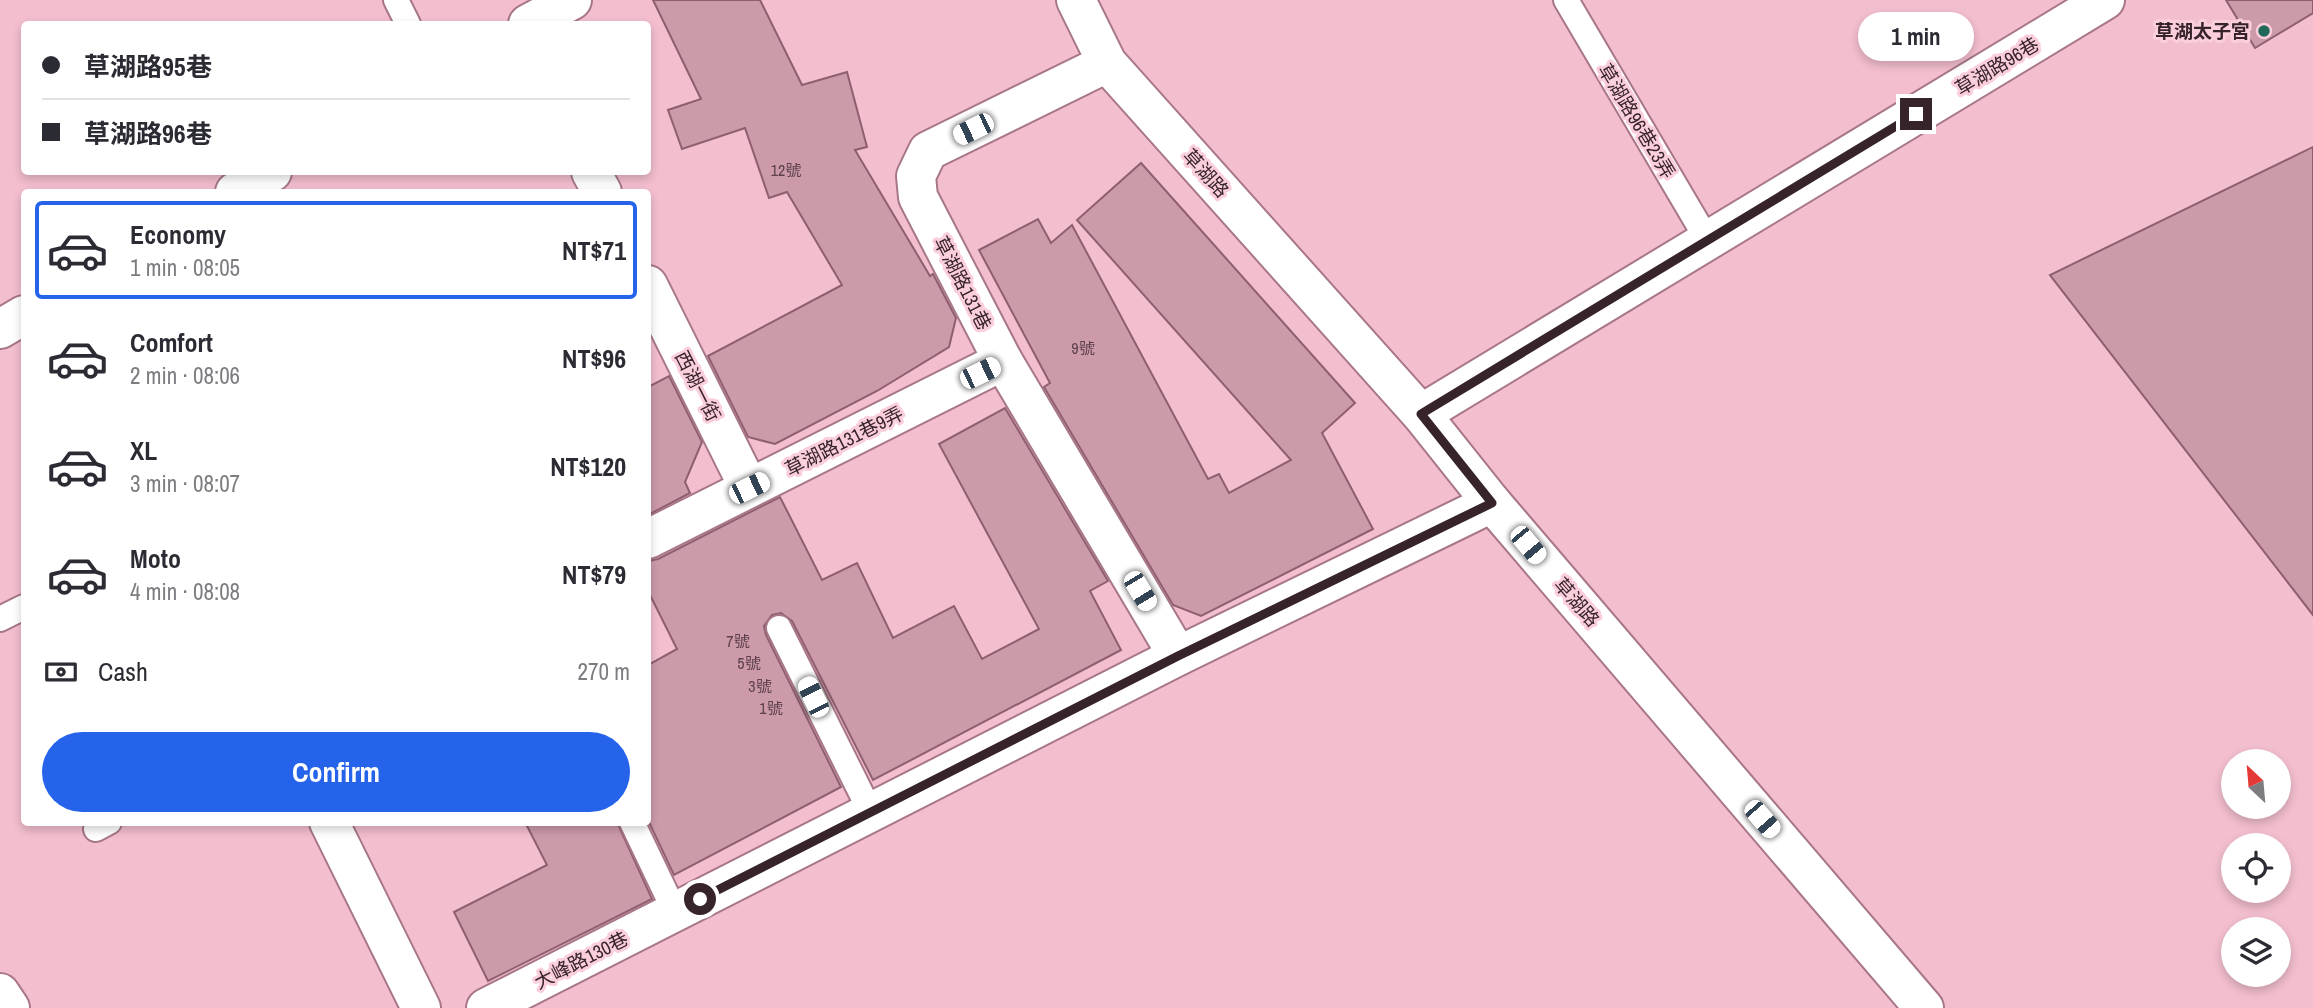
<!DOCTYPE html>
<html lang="en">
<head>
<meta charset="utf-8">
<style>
  :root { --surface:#fff; --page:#f2f2f3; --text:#2b2b33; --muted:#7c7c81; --line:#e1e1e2; --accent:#2563eb }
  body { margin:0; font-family:"Archivo Narrow","Noto Sans TC",sans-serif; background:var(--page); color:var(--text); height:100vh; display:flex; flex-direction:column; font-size:26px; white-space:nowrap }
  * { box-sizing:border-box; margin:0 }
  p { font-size:23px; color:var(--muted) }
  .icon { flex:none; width:38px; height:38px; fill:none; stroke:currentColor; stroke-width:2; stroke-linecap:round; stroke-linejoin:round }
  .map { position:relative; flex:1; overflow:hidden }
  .sheet { position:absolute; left:21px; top:189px; width:630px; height:637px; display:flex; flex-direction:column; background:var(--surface); border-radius:7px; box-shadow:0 4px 10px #0003 }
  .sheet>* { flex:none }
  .top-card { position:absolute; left:21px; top:21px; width:630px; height:154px; border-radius:7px; box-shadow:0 4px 10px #0003; display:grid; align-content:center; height:154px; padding:0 21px; background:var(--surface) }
  .needle { width:46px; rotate:334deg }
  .controls { position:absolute; left:2221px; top:749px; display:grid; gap:14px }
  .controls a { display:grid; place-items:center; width:70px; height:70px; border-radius:50%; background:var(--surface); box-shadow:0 4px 10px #0003; font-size:35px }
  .end { position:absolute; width:32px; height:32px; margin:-16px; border:9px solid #37232a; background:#fff; box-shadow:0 0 0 4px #fff }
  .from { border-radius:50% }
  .bubble { position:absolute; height:49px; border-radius:24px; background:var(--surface); box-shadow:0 4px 10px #0003; font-size:23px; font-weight:700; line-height:49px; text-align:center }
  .car { position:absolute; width:21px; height:42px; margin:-21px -10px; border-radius:9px; box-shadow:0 0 5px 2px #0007; background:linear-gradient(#fff 24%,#345 0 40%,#fff 0 76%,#345 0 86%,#fff 0) }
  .top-card b { display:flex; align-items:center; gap:24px; height:66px; font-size:26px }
  .top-card b+b { border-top:2px solid var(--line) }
  .top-card i { width:18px; height:18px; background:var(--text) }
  ul { padding:12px 0 0; list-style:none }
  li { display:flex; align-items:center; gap:21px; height:98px; margin:0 14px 10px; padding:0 7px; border:4px solid transparent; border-radius:7px }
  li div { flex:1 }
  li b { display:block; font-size:26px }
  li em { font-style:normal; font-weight:700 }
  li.selected { border-color:var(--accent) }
  li>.icon { width:63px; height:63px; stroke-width:1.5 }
  .pay { display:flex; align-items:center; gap:18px; height:77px; padding:0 21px; font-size:26px }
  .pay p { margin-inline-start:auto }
  .primary-button { display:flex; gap:14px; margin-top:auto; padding:14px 21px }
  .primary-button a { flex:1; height:80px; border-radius:42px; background:var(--accent); color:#fff; font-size:28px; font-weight:700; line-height:80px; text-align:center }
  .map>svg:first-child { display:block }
  .building { fill:#cd9aaa; stroke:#8e5f6f; stroke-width:2 }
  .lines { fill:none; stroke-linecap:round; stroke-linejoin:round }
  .lane-casing { stroke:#a87787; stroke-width:28 }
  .street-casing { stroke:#a87787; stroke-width:42 }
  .secondary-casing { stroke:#a87787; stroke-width:42 }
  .lane { stroke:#fff; stroke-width:24 }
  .street { stroke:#fff; stroke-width:38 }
  .secondary { stroke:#fff; stroke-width:38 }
  .route { stroke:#37232a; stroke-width:9 }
  .poi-dot { fill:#21675a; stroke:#facedb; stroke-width:2.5 }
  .labels { text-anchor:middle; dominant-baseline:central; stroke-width:6; stroke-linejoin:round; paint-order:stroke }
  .number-label { font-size:16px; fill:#5c414a }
  .poi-label { font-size:19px; font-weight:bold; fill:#37232a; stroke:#facedb; text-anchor:end }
  .street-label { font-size:19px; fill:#37232a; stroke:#facedb }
</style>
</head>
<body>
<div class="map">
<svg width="2313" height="1008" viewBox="0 0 2313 1008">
  <rect width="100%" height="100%" fill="#f3bece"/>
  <g class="building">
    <polygon points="653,0 760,0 802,85 847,72 867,147 855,150 930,276 933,274 956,318 949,347 877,391 775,444 748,437 708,356 842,285 787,192 769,198 745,128 682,149 668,110 701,99"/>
    <polygon points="2226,0 2313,0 2313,13 2255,48"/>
    <polygon points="2313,147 2313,615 2050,275"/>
    <polygon points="1141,163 1355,403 1322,433 1373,529 1201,616 1173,605 1044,387 1050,383 979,250 1038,219 1051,243 1072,225 1208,479 1219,474 1229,493 1291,460 1077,220"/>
    <polygon points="669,376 702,442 685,482 690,493 648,515 648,387"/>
    <polygon points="1005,408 1108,581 1090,591 1121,650 873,780 792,621 781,613 772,615 764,626 766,635 841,787 674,875 648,820 648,665 677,649 648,591 648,561 658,559 780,497 822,580 857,563 893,638 954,606 982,659 1039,629 939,444"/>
    <polygon points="525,822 617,822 652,899 488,981 454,912 547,865"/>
  </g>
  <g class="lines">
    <defs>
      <g id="lane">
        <polyline points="396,0 408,24"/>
        <polyline points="1566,0 1708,241"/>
        <polyline points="0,619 24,607"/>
        <polyline points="779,628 870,811"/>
        <polyline points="632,822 675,912"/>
        <polyline points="96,829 109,822"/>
      </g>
      <g id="street">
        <polyline points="1076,0 1107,63 1421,414 1492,503 1924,1008"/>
        <polyline points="1107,63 928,151 916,176 918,197 1003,361 1178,656"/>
        <polyline points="591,172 602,192"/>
        <polyline points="648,285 749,488"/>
        <polyline points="1421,414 2105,0"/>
        <polyline points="648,539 1003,361"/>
        <polyline points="329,822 421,1008"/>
        <polyline points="486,1008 1178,656 1492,503"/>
      </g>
      <g id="secondary">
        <polyline points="528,24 572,0"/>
        <polyline points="235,192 272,172"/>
        <polyline points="0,329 24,315"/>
        <polyline points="0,993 10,1008"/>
      </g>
    </defs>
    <use href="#lane" class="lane-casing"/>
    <use href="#street" class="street-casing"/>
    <use href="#secondary" class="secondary-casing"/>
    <use href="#lane" class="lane"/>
    <use href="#street" class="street"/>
    <use href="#secondary" class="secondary"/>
  </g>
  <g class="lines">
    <polyline class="route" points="700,899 1178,656 1492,503 1421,414 1916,114"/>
  </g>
  <circle class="poi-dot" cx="2264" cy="31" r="7"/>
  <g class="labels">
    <g class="number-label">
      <text x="786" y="170">12號</text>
      <text x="1083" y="348">9號</text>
      <text x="738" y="641">7號</text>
      <text x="749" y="663">5號</text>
      <text x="760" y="686">3號</text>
      <text x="771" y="708">1號</text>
    </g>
    <g class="poi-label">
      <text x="2250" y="31">草湖太子宮</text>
    </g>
    <g class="street-label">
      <text transform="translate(1997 66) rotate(-31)">草湖路96巷</text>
      <text transform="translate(1637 121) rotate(59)">草湖路96巷23弄</text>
      <text transform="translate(1206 173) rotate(48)">草湖路</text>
      <text transform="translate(963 283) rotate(63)">草湖路131巷</text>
      <text transform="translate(698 386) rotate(63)">西湖一街</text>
      <text transform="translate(844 441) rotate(-27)">草湖路131巷9弄</text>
      <text transform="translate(1577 602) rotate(49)">草湖路</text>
      <text transform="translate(581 960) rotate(-27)">大峰路130巷</text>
    </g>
  </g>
</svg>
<div class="controls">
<a><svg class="needle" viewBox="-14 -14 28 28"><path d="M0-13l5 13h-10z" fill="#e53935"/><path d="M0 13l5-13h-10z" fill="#7c7c81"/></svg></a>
<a><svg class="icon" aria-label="locate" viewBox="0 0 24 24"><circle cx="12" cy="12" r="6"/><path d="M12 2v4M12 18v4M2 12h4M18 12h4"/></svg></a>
<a><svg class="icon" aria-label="layers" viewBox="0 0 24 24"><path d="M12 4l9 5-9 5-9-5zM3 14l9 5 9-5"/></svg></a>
</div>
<i class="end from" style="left:700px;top:899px"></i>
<i class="end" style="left:1916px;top:114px"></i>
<div class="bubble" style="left:1858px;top:12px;width:116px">1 min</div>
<i class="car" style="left:973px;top:129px;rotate:244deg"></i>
<i class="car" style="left:980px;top:373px;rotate:64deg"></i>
<i class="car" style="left:749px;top:488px;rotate:64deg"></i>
<i class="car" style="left:1528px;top:545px;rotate:140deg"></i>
<i class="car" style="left:1140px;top:591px;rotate:149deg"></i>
<i class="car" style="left:813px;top:697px;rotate:334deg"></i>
<i class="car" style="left:1762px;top:819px;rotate:139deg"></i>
<div class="top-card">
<b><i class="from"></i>草湖路95巷</b>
<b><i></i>草湖路96巷</b>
</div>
<section class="sheet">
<ul>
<li class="selected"><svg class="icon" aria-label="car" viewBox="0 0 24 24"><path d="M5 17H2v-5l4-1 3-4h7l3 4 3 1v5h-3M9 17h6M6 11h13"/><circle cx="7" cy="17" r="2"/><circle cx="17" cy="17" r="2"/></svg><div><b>Economy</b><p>1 min · 08:05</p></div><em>NT$71</em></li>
<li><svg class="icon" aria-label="car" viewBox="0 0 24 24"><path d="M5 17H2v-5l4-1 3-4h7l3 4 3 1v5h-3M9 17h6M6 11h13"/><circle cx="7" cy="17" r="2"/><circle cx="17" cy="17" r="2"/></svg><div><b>Comfort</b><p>2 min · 08:06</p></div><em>NT$96</em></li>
<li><svg class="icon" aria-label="car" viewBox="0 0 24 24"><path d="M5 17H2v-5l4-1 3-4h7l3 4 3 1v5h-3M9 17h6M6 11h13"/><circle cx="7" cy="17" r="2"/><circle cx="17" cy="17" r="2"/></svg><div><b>XL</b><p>3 min · 08:07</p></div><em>NT$120</em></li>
<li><svg class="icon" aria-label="car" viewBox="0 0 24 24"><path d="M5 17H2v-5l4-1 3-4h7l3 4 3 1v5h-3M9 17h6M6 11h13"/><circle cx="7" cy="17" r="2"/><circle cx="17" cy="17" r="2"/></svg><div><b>Moto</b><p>4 min · 08:08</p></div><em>NT$79</em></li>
</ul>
<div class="pay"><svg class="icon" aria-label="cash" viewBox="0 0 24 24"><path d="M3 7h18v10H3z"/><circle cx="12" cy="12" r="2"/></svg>Cash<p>270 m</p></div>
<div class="primary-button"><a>Confirm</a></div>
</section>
</div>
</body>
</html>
